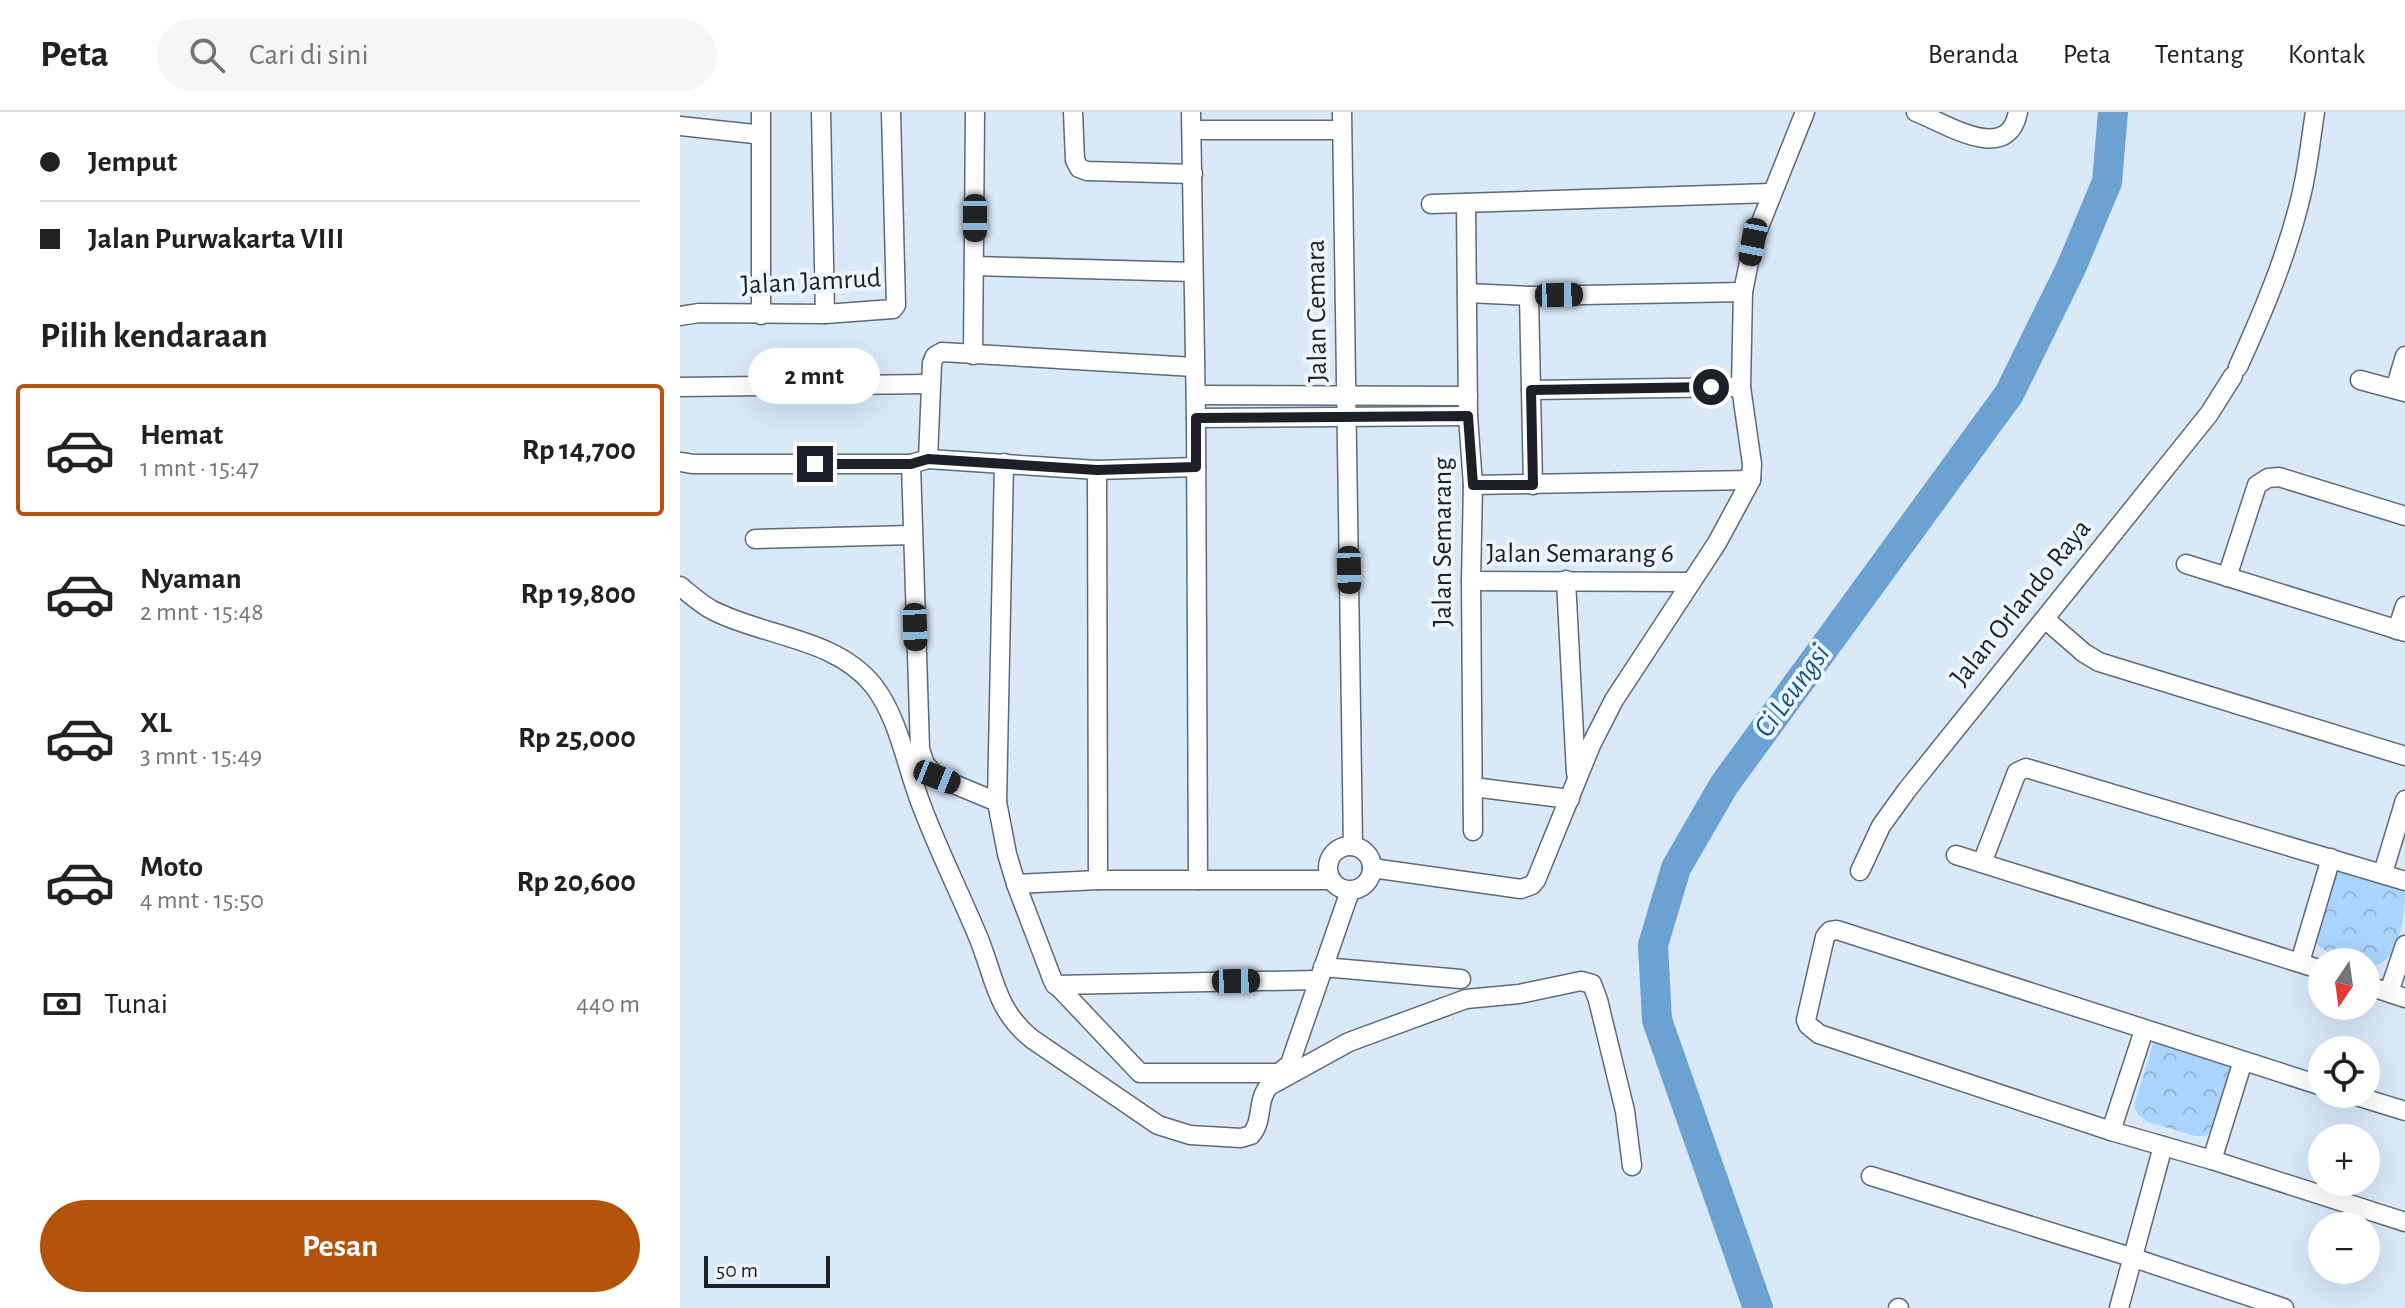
<!DOCTYPE html>
<html lang="id">
<head>
<meta charset="utf-8">
<style>
  :root { --surface:#fff; --page:#f6f6f6; --text:#202124; --muted:#757577; --line:#e0e0e0; --accent:#b45309 }
  body { margin:0; font-family:"Alegreya Sans",sans-serif; background:var(--page); color:var(--text); height:100vh; display:flex; flex-direction:column; font-size:30px; white-space:nowrap }
  * { box-sizing:border-box; margin:0 }
  p { font-size:26px; color:var(--muted) }
  .icon { flex:none; width:44px; height:44px; fill:none; stroke:currentColor; stroke-width:2; stroke-linecap:round; stroke-linejoin:round }
  .map { position:relative; flex:1; overflow:hidden }
  .drawer { display:flex; flex-direction:column; background:var(--surface); width:680px }
  .drawer>* { flex:none }
  .hud { display:grid; align-content:center; height:176px; padding:0 40px; background:var(--surface) }
  .needle { width:52px; rotate:193deg }
  .tools { position:absolute; left:1628px; top:836px; display:grid; gap:16px }
  .tools a { display:grid; place-items:center; width:72px; height:72px; border-radius:50%; background:var(--surface); box-shadow:0 8px 32px #0002; font-size:40px }
  .scale { position:absolute; left:24px; bottom:20px; width:126px; box-sizing:border-box; padding-left:8px; border:4px solid #1c2127; border-top:0; font-size:22px; line-height:28px; white-space:nowrap; color:#1c2127; -webkit-text-stroke:6px #ecf6ff; paint-order:stroke }
  .end { position:absolute; width:36px; height:36px; margin:-18px; border:10px solid #1c2127; background:#fff; box-shadow:0 0 0 4px #fff }
  .from { border-radius:50% }
  .bubble { position:absolute; height:56px; border-radius:28px; background:var(--surface); box-shadow:0 8px 32px #0002; font-size:26px; font-weight:600; line-height:56px; text-align:center }
  .car { position:absolute; width:24px; height:48px; margin:-24px -12px; border-radius:10px; box-shadow:0 0 6px 2px #0007; background:linear-gradient(#222 24%,#8ab4d8 0 40%,#222 0 76%,#8ab4d8 0 86%,#222 0) }
  .hud b { display:flex; align-items:center; gap:28px; height:76px; font-size:30px }
  .hud b+b { border-top:2px solid var(--line) }
  .hud i { width:20px; height:20px; background:var(--text) }
  ul { padding:0; list-style:none }
  li { display:flex; align-items:center; gap:24px; height:132px; margin:0 16px 12px; padding:0 24px; border:4px solid transparent; border-radius:8px }
  li div { flex:1 }
  li b { display:block; font-size:30px }
  li em { font-style:normal; font-weight:600 }
  li.active { border-color:var(--accent) }
  li>.icon { width:72px; height:72px; stroke-width:1.5 }
  h2 { padding:0 40px; font-size:36px; line-height:96px }
  .pay { display:flex; align-items:center; gap:20px; height:88px; padding:0 40px; font-size:30px }
  .pay p { margin-inline-start:auto }
  .button { display:flex; gap:16px; margin-top:auto; padding:16px 40px }
  .button a { flex:1; height:92px; border-radius:48px; background:var(--accent); color:#fff; font-size:32px; font-weight:600; line-height:92px; text-align:center }
  header { display:flex; align-items:center; gap:48px; box-sizing:border-box; height:112px; padding:0 40px; background:var(--surface); border-bottom:2px solid var(--line) }
  header strong { font-size:38px }
  nav { display:flex; gap:44px; margin-inline-start:auto; font-size:28px }
  .search { width:560px; height:72px; background:var(--page); display:flex; align-items:center; gap:20px; box-sizing:border-box; padding:0 28px; border-radius:44px; color:var(--muted); font-size:30px }
  main { display:flex; flex:1; min-height:0 }
  .map>svg:first-child { display:block }
  .park { fill:url(#park-crowns) }
  .lines { fill:none; stroke-linecap:round; stroke-linejoin:round }
  .river { stroke:#6ba2d2; stroke-width:30 }
  .minor-casing { stroke:#5d6a77; stroke-width:21 }
  .minor { stroke:#fff; stroke-width:18 }
  .route { stroke:#1c2127; stroke-width:10 }
  .labels { text-anchor:middle; dominant-baseline:central; stroke-width:8; stroke-linejoin:round; paint-order:stroke }
  .street-label { font-size:28px; fill:#1c2127; stroke:#ecf6ff }
  .water-label { font-size:30px; font-style:italic; fill:#1a5685; stroke:#ecf6ff }
</style>
</head>
<body>
<header>
<strong>Peta</strong>
<div class="search"><svg class="icon" aria-label="search" viewBox="0 0 24 24"><circle cx="10" cy="10" r="6"/><path d="M15 15l6 6"/></svg>Cari di sini</div>
<nav><a>Beranda</a><a>Peta</a><a>Tentang</a><a>Kontak</a></nav>
</header>
<main>
<section class="drawer">
<div class="hud">
<b><i class="from"></i>Jemput</b>
<b><i></i>Jalan Purwakarta VIII</b>
</div>
<h2>Pilih kendaraan</h2>
<ul>
<li class="active"><svg class="icon" aria-label="car" viewBox="0 0 24 24"><path d="M5 17H2v-5l4-1 3-4h7l3 4 3 1v5h-3M9 17h6M6 11h13"/><circle cx="7" cy="17" r="2"/><circle cx="17" cy="17" r="2"/></svg><div><b>Hemat</b><p>1 mnt · 15:47</p></div><em>Rp 14,700</em></li>
<li><svg class="icon" aria-label="car" viewBox="0 0 24 24"><path d="M5 17H2v-5l4-1 3-4h7l3 4 3 1v5h-3M9 17h6M6 11h13"/><circle cx="7" cy="17" r="2"/><circle cx="17" cy="17" r="2"/></svg><div><b>Nyaman</b><p>2 mnt · 15:48</p></div><em>Rp 19,800</em></li>
<li><svg class="icon" aria-label="car" viewBox="0 0 24 24"><path d="M5 17H2v-5l4-1 3-4h7l3 4 3 1v5h-3M9 17h6M6 11h13"/><circle cx="7" cy="17" r="2"/><circle cx="17" cy="17" r="2"/></svg><div><b>XL</b><p>3 mnt · 15:49</p></div><em>Rp 25,000</em></li>
<li><svg class="icon" aria-label="car" viewBox="0 0 24 24"><path d="M5 17H2v-5l4-1 3-4h7l3 4 3 1v5h-3M9 17h6M6 11h13"/><circle cx="7" cy="17" r="2"/><circle cx="17" cy="17" r="2"/></svg><div><b>Moto</b><p>4 mnt · 15:50</p></div><em>Rp 20,600</em></li>
</ul>
<div class="pay"><svg class="icon" aria-label="cash" viewBox="0 0 24 24"><path d="M3 7h18v10H3z"/><circle cx="12" cy="12" r="2"/></svg>Tunai<p>440 m</p></div>
<div class="button"><a>Pesan</a></div>
</section>
<div class="map">
<svg width="1725" height="1196" viewBox="0 0 1725 1196">
  <defs>
    <pattern id="park-crowns" width="20" height="18" patternUnits="userSpaceOnUse" patternTransform="scale(2)"><rect width="20" height="18" fill="#a9d4fc"/><path d="M2 6a3 3 0 1 1 6 0M12 15a3 3 0 1 1 6 0" fill="none" stroke="#91b6d8"/></pattern>
  </defs>
  <rect width="100%" height="100%" fill="#d9e9f8"/>
  <g class="park">
    <path d="M1661 754 1725 776C1725 800 1721 855 1689 854L1686 850C1668 850 1646 842 1633 829L1651 760Z"/>
    <polygon points="1482,925 1544,941 1553,956 1535,1017 1525,1024 1515,1024 1468,1010 1458,1002 1454,994 1473,932"/>
  </g>
  <g class="lines">
    <polyline class="river" points="1078,1196 977,908 973,833 996,756 1044,673 1329,282 1391,156 1427,70 1433,0"/>
    <defs>
      <g id="minor">
        <polyline points="141,0 145,202"/>
        <polyline points="393,0 395,48 399,56 407,59 513,62"/>
        <polyline points="511,0 516,306 518,768"/>
        <polyline points="662,0 673,734"/>
        <path d="M1236 0C1267 12 1328 53 1338 0"/>
        <polyline points="0,14 74,22"/>
        <polyline points="512,18 662,18"/>
        <polyline points="786,91 788,304 793,373 791,469 793,719"/>
        <polyline points="751,92 1091,81"/>
        <polyline points="295,154 513,160"/>
        <polyline points="787,181 849,184 1063,180"/>
        <polyline points="849,184 853,373"/>
        <polyline points="81,203 81,0"/>
        <polyline points="0,204 19,201 145,202 213,197 216,193 211,0"/>
        <polyline points="293,243 295,0"/>
        <path d="M1558 255C1584 198 1608 141 1622 80 1628 54 1631 26 1635 0"/>
        <polyline points="1680,268 1725,280"/>
        <polyline points="0,275 249,272"/>
        <polyline points="1715,277 1725,244"/>
        <polyline points="851,278 1061,275"/>
        <polyline points="516,283 788,284"/>
        <polyline points="516,306 788,304"/>
        <polyline points="248,347 252,251 255,244 262,240 514,255"/>
        <polyline points="0,350 13,352 231,352 248,347 417,358 516,355"/>
        <polyline points="324,351 317,690 327,742 336,772 373,869 460,961 599,961 610,952 614,940 670,779"/>
        <polyline points="231,352 240,637 245,652 257,665 317,690"/>
        <polyline points="417,358 418,768"/>
        <polyline points="793,373 1071,368"/>
        <polyline points="75,427 232,423"/>
        <polyline points="1506,452 1725,520"/>
        <polyline points="1547,465 1577,373 1588,366 1599,365 1725,404"/>
        <polyline points="886,468 896,661"/>
        <polyline points="791,469 1009,470"/>
        <path d="M0 474C11 483 22 493 34 499 86 525 155 526 193 573 219 606 226 654 241 692 258 738 280 781 299 827 315 867 316 898 352 927L478 1013 510 1023 561 1026 571 1023C584 1008 576 989 589 974L669 930 786 887 839 882 901 869 912 872 918 888 945 999 952 1054"/>
        <polyline points="1365,507 1404,541 1419,550 1725,644"/>
        <polyline points="1717,518 1725,494"/>
        <polyline points="793,675 890,687"/>
        <circle cx="670" cy="756" r="22"/>
        <polyline points="1276,743 1642,858"/>
        <polyline points="1302,751 1337,660 1346,656 1725,769"/>
        <polyline points="692,756 841,777 852,773 856,768 911,633 934,588 1037,431 1071,368 1072,352 1061,275 1063,180 1073,130 1125,0"/>
        <polyline points="1180,759 1201,714 1227,678 1529,302 1553,264"/>
        <polyline points="1703,761 1725,688"/>
        <polyline points="336,772 418,768 650,768"/>
        <polyline points="1620,850 1651,746"/>
        <polyline points="643,855 781,867"/>
        <polyline points="375,873 637,868"/>
        <polyline points="1686,873 1725,886"/>
        <polyline points="1709,880 1725,833"/>
        <polyline points="1642,974 1157,818 1150,819 1145,825 1126,908 1128,913 1139,922 1431,1019 1532,1048 1725,1110"/>
        <polyline points="1670,982 1725,999"/>
        <polyline points="1431,1019 1464,918"/>
        <polyline points="1532,1048 1563,949"/>
        <polyline points="1191,1064 1454,1146 1604,1196"/>
        <polyline points="1218,1196 1219,1196"/>
        <polyline points="1439,1196 1483,1034"/>
      </g>
    </defs>
    <use href="#minor" class="minor-casing"/>
    <use href="#minor" class="minor"/>
  </g>
  <g class="lines">
    <polyline class="route" points="135,352 231,352 248,347 417,358 516,355 516,306 788,304 793,373 853,373 851,278 1031,275"/>
  </g>
  <g class="labels">
    <g class="street-label">
      <text transform="translate(131 170) rotate(-3)">Jalan Jamrud</text>
      <text transform="translate(637 199) rotate(-91)">Jalan Cemara</text>
      <text transform="translate(763 430) rotate(-90)">Jalan Semarang</text>
      <text x="900" y="442">Jalan Semarang 6</text>
      <text transform="translate(1341 491) rotate(-51)">Jalan Orlando Raya</text>
    </g>
    <g class="water-label">
      <text transform="translate(1112 579) rotate(-54)">Ci Leungsi</text>
    </g>
  </g>
</svg>
<div class="tools">
<a><svg class="needle" viewBox="-14 -14 28 28"><path d="M0-13l5 13h-10z" fill="#e53935"/><path d="M0 13l5-13h-10z" fill="#757577"/></svg></a>
<a><svg class="icon" aria-label="locate" viewBox="0 0 24 24"><circle cx="12" cy="12" r="6"/><path d="M12 2v4M12 18v4M2 12h4M18 12h4"/></svg></a>
<a>+</a>
<a>−</a>
</div>
<div class="scale">50 m</div>
<i class="end from" style="left:1031px;top:275px"></i>
<i class="end" style="left:135px;top:352px"></i>
<div class="bubble" style="left:68px;top:236px;width:132px">2 mnt</div>
<i class="car" style="left:295px;top:106px;rotate:180deg"></i>
<i class="car" style="left:1073px;top:130px;rotate:191deg"></i>
<i class="car" style="left:879px;top:183px;rotate:89deg"></i>
<i class="car" style="left:669px;top:458px;rotate:179deg"></i>
<i class="car" style="left:235px;top:515px;rotate:178deg"></i>
<i class="car" style="left:257px;top:665px;rotate:112deg"></i>
<i class="car" style="left:556px;top:869px;rotate:89deg"></i>
</div>
</main>
</body>
</html>
